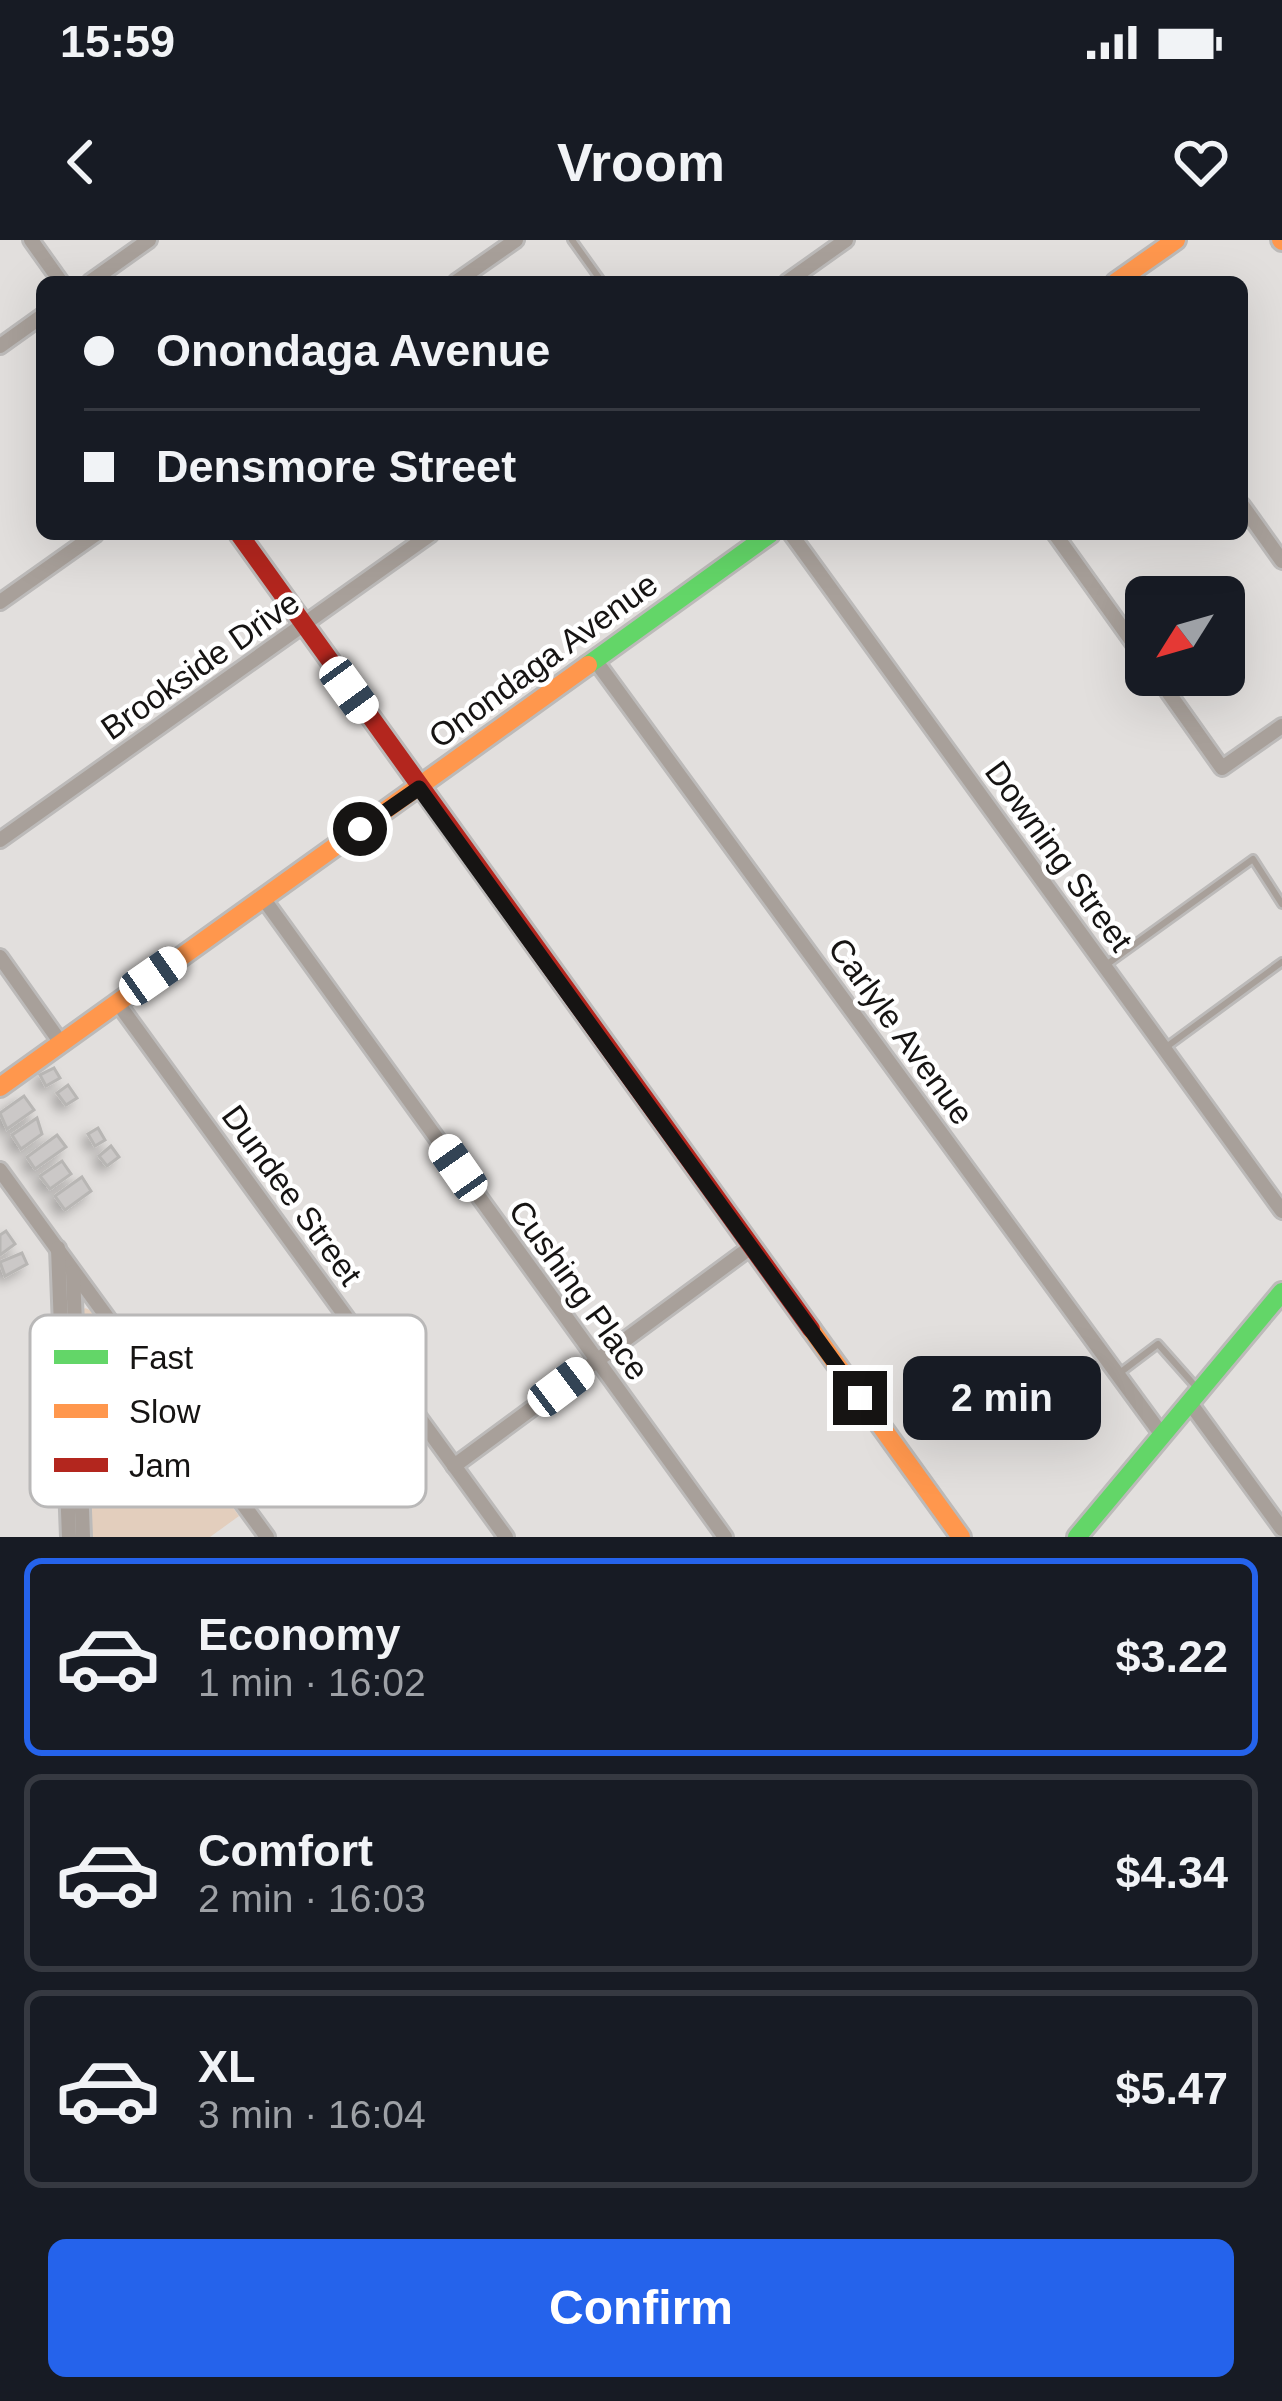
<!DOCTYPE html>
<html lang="en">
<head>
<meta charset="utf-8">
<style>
  :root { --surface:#171b24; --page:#242831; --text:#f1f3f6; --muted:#9ea1a6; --line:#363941; --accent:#2563eb }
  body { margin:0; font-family:Arial,sans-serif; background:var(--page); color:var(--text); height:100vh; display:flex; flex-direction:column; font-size:45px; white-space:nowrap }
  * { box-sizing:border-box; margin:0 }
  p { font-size:39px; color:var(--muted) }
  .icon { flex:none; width:66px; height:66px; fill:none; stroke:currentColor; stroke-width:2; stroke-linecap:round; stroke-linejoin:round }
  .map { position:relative; height:1297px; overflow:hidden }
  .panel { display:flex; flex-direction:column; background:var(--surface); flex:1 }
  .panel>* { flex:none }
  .banner { position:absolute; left:36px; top:36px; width:1212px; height:264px; border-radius:18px; box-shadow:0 12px 48px #0002; display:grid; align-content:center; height:264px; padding:0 48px; background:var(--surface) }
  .needle { width:78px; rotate:233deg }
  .controls { position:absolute; left:1125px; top:336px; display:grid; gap:24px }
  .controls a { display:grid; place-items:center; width:120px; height:120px; border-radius:18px; background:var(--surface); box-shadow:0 12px 48px #0002; font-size:60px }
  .end { position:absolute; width:54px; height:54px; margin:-27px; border:15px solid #161413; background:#fff; box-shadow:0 0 0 6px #fff }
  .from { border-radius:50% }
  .bubble { position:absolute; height:84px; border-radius:18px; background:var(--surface); box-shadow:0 12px 48px #0002; font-size:39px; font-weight:800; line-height:84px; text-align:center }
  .car { position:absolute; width:36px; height:72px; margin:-36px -18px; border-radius:15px; box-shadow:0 0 9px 3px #0007; background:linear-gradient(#fff 24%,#345 0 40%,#fff 0 76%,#345 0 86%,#fff 0) }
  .banner b { display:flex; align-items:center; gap:42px; height:114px; font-size:45px }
  .banner b+b { border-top:3px solid var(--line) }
  .banner i { width:30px; height:30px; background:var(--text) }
  ul { padding:21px 0 0; list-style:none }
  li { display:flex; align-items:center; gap:36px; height:198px; margin:0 24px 18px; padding:0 24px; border:6px solid var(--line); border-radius:18px }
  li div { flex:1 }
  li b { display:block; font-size:45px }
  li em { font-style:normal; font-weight:800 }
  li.active { border-color:var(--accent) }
  li>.icon { width:108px; height:108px; stroke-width:1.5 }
  .primary-button { display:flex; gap:24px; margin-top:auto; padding:24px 48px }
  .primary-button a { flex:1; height:138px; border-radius:18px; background:var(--accent); color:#fff; font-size:48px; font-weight:800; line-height:138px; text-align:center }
  .status { display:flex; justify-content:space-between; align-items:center; height:84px; padding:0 60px; background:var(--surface); direction:ltr }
  .status svg { height:33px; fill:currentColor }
  header { display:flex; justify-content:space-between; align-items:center; height:156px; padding:0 48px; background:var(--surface); font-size:54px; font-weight:800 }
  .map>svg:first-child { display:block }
  .green { fill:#e3cebd }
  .building { fill:#cbc8c7; stroke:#b8b6b4; stroke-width:3; filter:url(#shadow) }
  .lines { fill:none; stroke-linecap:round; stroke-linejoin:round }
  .lane-casing { stroke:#bcbab9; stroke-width:12 }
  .street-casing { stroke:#bcbab9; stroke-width:20 }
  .fast-casing { stroke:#bcbab9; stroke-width:24 }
  .slow-casing { stroke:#bcbab9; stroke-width:24 }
  .jam-casing { stroke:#bcbab9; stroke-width:24 }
  .lane { stroke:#a8a09a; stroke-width:6 }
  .street { stroke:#a8a09a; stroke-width:14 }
  .fast { stroke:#63d668; stroke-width:18 }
  .slow { stroke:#ff974d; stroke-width:18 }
  .jam { stroke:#b3261e; stroke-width:18 }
  .route { stroke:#161413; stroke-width:15 }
  .labels { text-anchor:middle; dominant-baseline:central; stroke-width:9; stroke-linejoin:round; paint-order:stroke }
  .street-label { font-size:33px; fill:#161413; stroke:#fff }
  .key { fill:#fff; stroke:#b9b8b8; stroke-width:3 }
  .key-label { font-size:33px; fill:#161413 }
</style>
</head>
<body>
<div class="status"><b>15:59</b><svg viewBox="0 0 49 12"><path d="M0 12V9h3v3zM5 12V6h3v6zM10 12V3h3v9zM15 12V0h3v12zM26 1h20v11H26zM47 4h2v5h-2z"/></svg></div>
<header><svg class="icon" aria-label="back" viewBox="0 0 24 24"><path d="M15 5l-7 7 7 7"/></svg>Vroom<svg class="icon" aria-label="heart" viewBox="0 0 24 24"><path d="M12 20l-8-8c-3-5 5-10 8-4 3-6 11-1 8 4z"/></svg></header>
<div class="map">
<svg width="1282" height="1297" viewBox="0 0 1282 1297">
  <defs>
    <filter id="shadow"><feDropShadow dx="-6" dy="6" stdDeviation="6" flood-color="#0004"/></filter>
  </defs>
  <rect width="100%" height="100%" fill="#e2dfdd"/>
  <polygon class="green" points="85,1068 92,1071 239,1276 210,1297 90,1297 80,1074"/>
  <g class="building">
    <polygon points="54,828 60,838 46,846 40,835"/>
    <polygon points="68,845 77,858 66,865 57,853"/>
    <polygon points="24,856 34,870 7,889 0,873"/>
    <polygon points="37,878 42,894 21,909 12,895"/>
    <polygon points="98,888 105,900 95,906 88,894"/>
    <polygon points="57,895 66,907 35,929 27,917"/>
    <polygon points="111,906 119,917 107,926 99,916"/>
    <polygon points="62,921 71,934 50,949 40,936"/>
    <polygon points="82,937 91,951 65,970 55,956"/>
    <polygon points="6,991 15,1004 0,1015 0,995"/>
    <polygon points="22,1013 27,1024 5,1036 0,1022"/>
  </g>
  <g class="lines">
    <defs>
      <g id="lane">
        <polyline points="572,0 602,42"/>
        <polyline points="1106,725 1253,619 1282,664"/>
        <polyline points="1165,808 1282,722"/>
        <polyline points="1121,1132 1158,1104 1197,1148"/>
      </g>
      <g id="street">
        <polyline points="31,0 61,42"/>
        <polyline points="90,42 149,0"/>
        <polyline points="456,42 516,0"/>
        <polyline points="787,42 846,0"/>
        <polyline points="0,106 42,76"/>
        <polyline points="1242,265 1282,321"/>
        <polyline points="791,294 1282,971"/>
        <polyline points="1055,294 1146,421"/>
        <polyline points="0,362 96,294"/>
        <polyline points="595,420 1162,1195"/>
        <polyline points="1156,435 1222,528 1282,486"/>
        <polyline points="0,600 431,294"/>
        <polyline points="263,658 725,1297"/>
        <polyline points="0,717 61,803"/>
        <polyline points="117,762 506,1297"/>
        <polyline points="0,930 267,1297"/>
        <polyline points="58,1008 69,1297"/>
        <polyline points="73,1032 83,1297"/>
        <polyline points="1190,1163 1282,1289"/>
        <polyline points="454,1226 751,1007"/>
      </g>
      <g id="fast">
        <polyline points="588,425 770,294"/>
        <polyline points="1077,1297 1282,1052"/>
      </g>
      <g id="slow">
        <polyline points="1281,0 1282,1"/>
        <polyline points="1116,42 1176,0"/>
        <polyline points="0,847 588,425"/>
        <polyline points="811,1089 961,1297"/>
      </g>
      <polyline id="jam" points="239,294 811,1089"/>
    </defs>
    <use href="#lane" class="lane-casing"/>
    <use href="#street" class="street-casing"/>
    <use href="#fast" class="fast-casing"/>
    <use href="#slow" class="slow-casing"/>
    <use href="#jam" class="jam-casing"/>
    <use href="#lane" class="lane"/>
    <use href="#street" class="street"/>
    <use href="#fast" class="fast"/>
    <use href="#slow" class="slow"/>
    <use href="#jam" class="jam"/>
  </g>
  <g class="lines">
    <polyline class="route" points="360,589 419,548 860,1158"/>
  </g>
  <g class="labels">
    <g class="street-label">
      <text transform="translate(543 420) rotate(-36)">Onondaga Avenue</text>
      <text transform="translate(200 425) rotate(-35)">Brookside Drive</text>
      <text transform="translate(1059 616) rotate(54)">Downing Street</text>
      <text transform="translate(901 791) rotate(54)">Carlyle Avenue</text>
      <text transform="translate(292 955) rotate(54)">Dundee Street</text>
      <text transform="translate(579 1050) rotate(54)">Cushing Place</text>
    </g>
  </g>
  <rect x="30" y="1075" width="396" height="192" rx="18" class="key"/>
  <rect x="54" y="1110" width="54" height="14" fill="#63d668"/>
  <rect x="54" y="1164" width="54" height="14" fill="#ff974d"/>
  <rect x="54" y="1218" width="54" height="14" fill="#b3261e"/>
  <g class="key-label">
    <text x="129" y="1129">Fast</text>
    <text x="129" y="1183">Slow</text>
    <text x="129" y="1237">Jam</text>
  </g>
</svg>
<div class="controls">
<a><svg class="needle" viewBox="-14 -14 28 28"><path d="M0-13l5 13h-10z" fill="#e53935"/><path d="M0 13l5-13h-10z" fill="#9ea1a6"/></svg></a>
</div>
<i class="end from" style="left:360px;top:589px"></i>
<i class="end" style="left:860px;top:1158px"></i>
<div class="bubble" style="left:903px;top:1116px;width:198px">2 min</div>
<i class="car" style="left:349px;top:450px;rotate:144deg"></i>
<i class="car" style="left:153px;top:736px;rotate:55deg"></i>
<i class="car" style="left:458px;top:928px;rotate:325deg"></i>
<i class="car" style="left:561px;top:1147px;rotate:53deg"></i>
<div class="banner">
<b><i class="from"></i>Onondaga Avenue</b>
<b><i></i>Densmore Street</b>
</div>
</div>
<section class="panel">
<ul>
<li class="active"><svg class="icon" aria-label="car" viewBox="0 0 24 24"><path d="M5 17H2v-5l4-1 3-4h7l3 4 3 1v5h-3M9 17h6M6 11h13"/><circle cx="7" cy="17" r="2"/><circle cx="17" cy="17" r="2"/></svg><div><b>Economy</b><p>1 min · 16:02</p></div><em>$3.22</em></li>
<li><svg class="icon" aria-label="car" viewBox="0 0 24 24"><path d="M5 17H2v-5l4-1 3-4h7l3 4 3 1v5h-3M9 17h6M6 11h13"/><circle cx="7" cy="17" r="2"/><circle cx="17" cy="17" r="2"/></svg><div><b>Comfort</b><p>2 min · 16:03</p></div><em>$4.34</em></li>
<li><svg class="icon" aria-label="car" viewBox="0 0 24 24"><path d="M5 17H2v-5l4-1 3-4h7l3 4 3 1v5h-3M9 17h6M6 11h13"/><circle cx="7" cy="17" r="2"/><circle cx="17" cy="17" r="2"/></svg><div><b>XL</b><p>3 min · 16:04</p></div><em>$5.47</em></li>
</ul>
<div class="primary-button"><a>Confirm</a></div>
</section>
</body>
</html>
